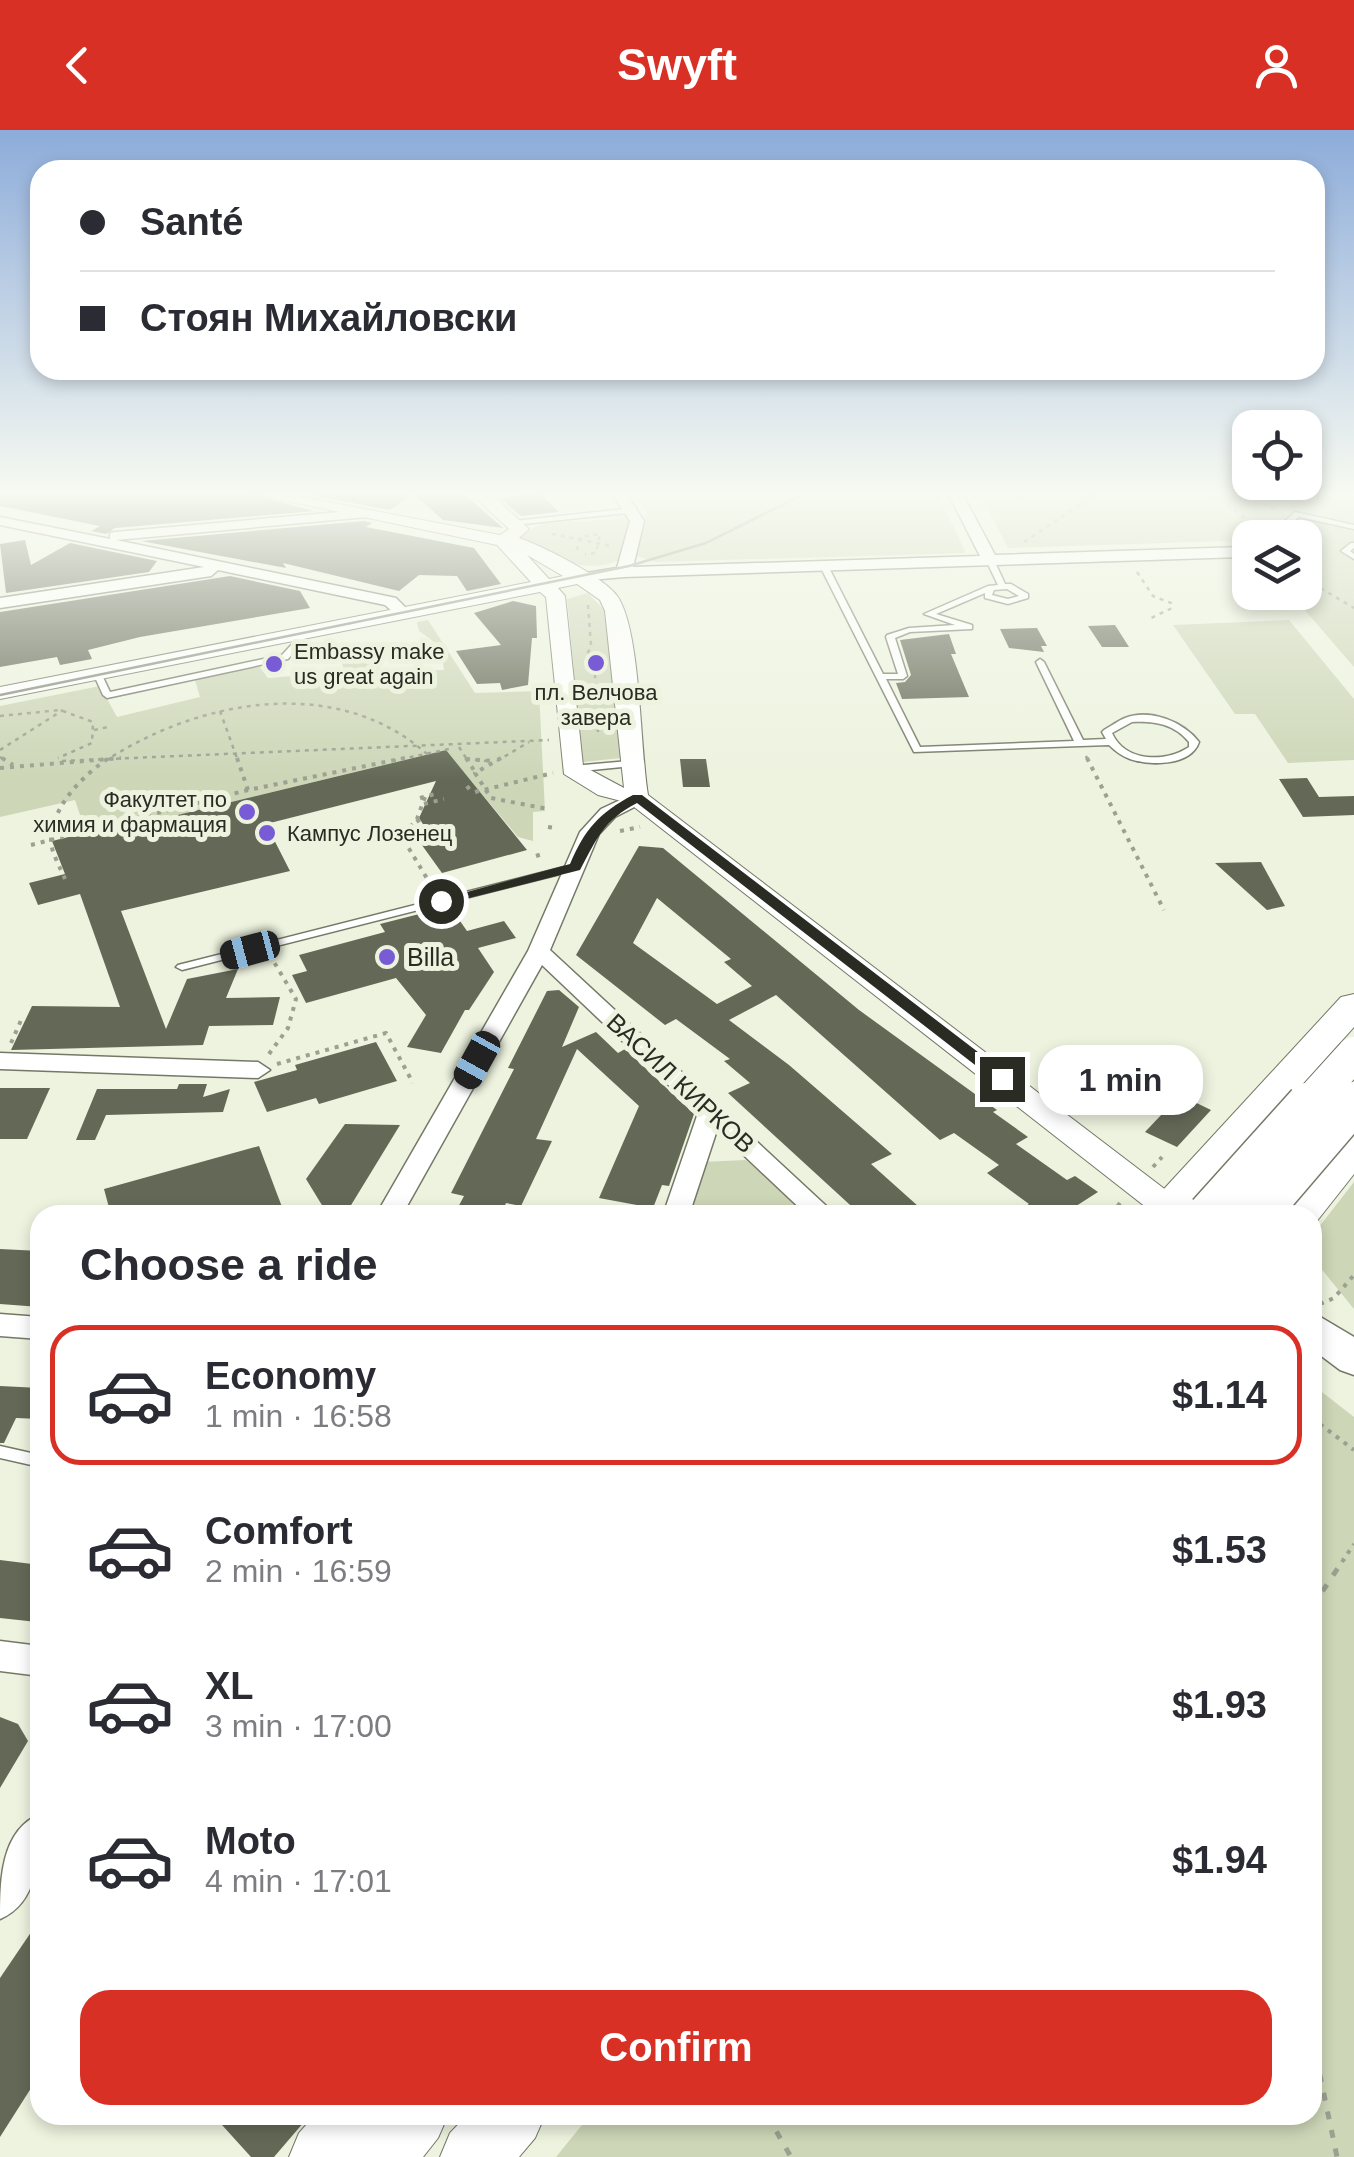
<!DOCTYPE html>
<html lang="en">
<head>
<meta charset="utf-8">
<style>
  :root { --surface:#fff; --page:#f7f7f7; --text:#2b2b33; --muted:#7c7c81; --line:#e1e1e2; --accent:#d93025 }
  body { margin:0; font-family:Arial,sans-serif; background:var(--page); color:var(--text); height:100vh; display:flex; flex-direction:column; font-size:38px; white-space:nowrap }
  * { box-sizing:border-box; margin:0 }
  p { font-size:32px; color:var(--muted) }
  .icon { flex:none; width:55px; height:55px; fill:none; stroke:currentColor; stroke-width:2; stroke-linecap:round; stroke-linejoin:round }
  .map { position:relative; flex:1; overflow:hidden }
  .drawer { position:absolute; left:30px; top:1075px; width:1292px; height:920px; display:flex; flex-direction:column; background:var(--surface); border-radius:30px; box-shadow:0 5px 15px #0003 }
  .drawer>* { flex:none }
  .hud { position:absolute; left:30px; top:30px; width:1295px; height:220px; border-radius:30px; box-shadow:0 5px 15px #0003; display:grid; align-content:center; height:220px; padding:0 50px; background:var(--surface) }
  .tools { position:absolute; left:1232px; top:280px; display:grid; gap:20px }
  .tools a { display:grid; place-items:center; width:90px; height:90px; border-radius:20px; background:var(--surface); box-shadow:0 5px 15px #0003; font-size:50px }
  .end { position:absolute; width:45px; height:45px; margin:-22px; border:12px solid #2a2c24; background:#fff; box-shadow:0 0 0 5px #fff }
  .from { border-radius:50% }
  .bubble { position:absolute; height:70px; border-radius:30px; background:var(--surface); box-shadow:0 5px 15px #0003; font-size:32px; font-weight:800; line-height:70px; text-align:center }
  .car { position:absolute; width:30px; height:60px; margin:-30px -15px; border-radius:12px; box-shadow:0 0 8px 2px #0007; background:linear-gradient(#222 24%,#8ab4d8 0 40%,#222 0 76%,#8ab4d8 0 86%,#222 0) }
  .hud b { display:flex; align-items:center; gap:35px; height:95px; font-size:38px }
  .hud b+b { border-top:2px solid var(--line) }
  .hud i { width:25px; height:25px; background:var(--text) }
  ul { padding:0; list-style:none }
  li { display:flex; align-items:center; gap:30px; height:140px; margin:0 20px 15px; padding:0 30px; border:5px solid transparent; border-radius:30px }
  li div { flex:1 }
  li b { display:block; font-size:38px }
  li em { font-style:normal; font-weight:800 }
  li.on { border-color:var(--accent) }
  li>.icon { width:90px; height:90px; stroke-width:1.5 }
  h2 { padding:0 50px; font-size:45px; line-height:120px }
  .action { display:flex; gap:20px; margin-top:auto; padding:20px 50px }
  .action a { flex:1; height:115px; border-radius:30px; background:var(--accent); color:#fff; font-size:40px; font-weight:800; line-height:115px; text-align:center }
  header { display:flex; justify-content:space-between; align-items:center; height:130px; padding:0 50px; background:var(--accent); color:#fff; font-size:45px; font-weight:800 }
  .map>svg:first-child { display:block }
  .green { fill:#cdd6b7 }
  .building { fill:#646957; fill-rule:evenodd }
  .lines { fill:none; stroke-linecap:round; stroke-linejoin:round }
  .service-casing { stroke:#747967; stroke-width:3 }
  .minor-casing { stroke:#747967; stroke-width:3 }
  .tertiary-casing { stroke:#747967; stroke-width:2 }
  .secondary-casing { stroke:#747967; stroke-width:3 }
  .primary-casing { stroke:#747967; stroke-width:2 }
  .path-far2 { stroke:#9ca091; stroke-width:2.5; stroke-dasharray:4 5; stroke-linecap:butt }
  .path-far1 { stroke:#9ca091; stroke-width:4; stroke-dasharray:4 6; stroke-linecap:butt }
  .path { stroke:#9ca091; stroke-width:5; stroke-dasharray:8 11; stroke-linecap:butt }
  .service { fill:#fff; fill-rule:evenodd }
  .minor { fill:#fff; fill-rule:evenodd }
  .tertiary { fill:#fff; fill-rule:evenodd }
  .secondary { fill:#fff; fill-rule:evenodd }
  .primary { fill:#fff; fill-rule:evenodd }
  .tram { stroke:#8b8f81; stroke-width:2.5 }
  .primary-bridge-far1-casing { stroke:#747967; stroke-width:36; stroke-linecap:butt }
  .primary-bridge-casing { stroke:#747967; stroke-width:48; stroke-linecap:butt }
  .primary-bridge-far1 { stroke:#fff; stroke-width:34 }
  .primary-bridge { stroke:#fff; stroke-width:45 }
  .route { fill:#2a2c24 }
  .poi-dot { fill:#775cd6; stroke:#edf3df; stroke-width:4 }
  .labels { text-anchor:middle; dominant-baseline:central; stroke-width:10; stroke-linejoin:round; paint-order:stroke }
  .far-poi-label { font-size:22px; fill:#2a2c24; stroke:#edf3df; text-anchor:start }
  .poi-label { font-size:25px; fill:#2a2c24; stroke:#edf3df; text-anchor:start }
  .street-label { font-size:25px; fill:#2a2c24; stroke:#edf3df }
</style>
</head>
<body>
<header><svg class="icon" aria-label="back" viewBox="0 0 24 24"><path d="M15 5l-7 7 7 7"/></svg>Swyft<svg class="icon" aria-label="person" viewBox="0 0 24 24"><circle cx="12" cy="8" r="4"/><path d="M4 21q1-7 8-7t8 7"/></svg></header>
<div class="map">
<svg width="1354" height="2027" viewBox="0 0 1354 2027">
  <rect width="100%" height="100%" fill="#edf3df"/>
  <g class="green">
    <polygon points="633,365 938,365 966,423 656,432 637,426 647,381"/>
    <polygon points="980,365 1354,365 1354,537 1290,463 1305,462 1305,408 1250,408 1250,415 1225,411 1008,418"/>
    <path d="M621 384 631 387 622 428C592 447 543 428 518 407L542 393 618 389 616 385Z"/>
    <polygon points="588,463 607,483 621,628 583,632 567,469"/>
    <polygon points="428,490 475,563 539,561 545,681 533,682 533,711 518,707 445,620 116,700 114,696 86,703 75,670 0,687 0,576 100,556 117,587 200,567 195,550 259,536 268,548 344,542 340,523 377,520 380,541 444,540 441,517 419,501 417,492"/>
    <polygon points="1289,490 1354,569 1354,630 1288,633 1255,584 1235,584 1173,495"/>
    <polygon points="746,1030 809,1085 684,1085 701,1032"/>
    <polygon points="1354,1052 1354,1179 1315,1131 1312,1106"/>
    <polygon points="1313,1255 1354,1287 1354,2027 556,2027 590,1985 1312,1985"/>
  </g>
  <g class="building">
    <polygon points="0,365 254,365 314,381 115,398 106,404 91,401 100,396 0,376"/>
    <polygon points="311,365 411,365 390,380"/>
    <polygon points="415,365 465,365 503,398 443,390"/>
    <polygon points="520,365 541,365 559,382 521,386 501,369"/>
    <polygon points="364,391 372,393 366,397 474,418 501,454 467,461 457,446 419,445 399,461 283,433 286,438 141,411"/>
    <polygon points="25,410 31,435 70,413 157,431 149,442 6,463 0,414"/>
    <polygon points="230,446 300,461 310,478 140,507 88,520 92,529 60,535 57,527 0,537 0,482"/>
    <polygon points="513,471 536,476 537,508 532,508 528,555 502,560 500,553 477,554 456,521 501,515 474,483"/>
    <polygon points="1115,495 1129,517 1102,517 1088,496"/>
    <polygon points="1037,498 1047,516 1041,516 1044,522 1009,518 1000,499"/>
    <polygon points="949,504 956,524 951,524 969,567 902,569 896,553 905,552 911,545 900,510"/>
    <polygon points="446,620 527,720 442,743 419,711 432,708 419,688 436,651 266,694 290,741 121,781 166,899 187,849 238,839 226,868 280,867 273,895 209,896 203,915 11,920 32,876 120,877 80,764 38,775 29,753 65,744 52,711 114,696 116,700"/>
    <polygon points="680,629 706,629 710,657 683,657"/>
    <polygon points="1307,648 1319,667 1354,666 1354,685 1303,687 1279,649"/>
    <path d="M639 716 663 718 859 880 997 980 993 982 1028 1007 1016 1014 1067 1050 1075 1046 1098 1062 1062 1085H1012L1029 1074 987 1043 999 1035 954 1003 940 1010 776 865 729 890 789 935 892 1024 871 1034 928 1085H861L728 963 750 953 724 931 730 929 676 889 665 895 576 825ZM657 768 731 829 724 832 752 856 717 874 633 813Z"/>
    <polygon points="1261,732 1285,776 1267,780 1215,733"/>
    <polygon points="435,780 453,781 467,801 504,791 516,808 478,818 494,842 469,880 465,880 441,923 407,917 426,885 396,848 306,873 292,845 307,841 299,825 385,802 380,794"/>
    <polygon points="559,860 579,877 562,917 596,902 618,923 625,919 694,984 669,1056 662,1055 653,1078 599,1068 639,976 577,919 536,1009 552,1011 521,1076 506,1073 501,1085 454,1085 464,1066 451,1063 514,939 508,938 547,861"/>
    <polygon points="376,912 397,951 319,974 316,968 267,982 254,952 297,940 295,935"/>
    <polygon points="179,954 207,954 203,967 230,959 223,982 106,985 95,1010 76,1010 97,959 177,959"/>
    <polygon points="0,958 50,958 27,1009 0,1009"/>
    <polygon points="1180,965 1211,980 1177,1017 1145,1002"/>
    <polygon points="345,994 400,995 345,1085 328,1085 306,1049"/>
    <polygon points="259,1016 285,1085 111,1085 104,1059"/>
    <polygon points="0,1119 40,1121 40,1177 0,1174"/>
    <polygon points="0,1256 40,1258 40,1289 16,1288 4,1313 0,1313"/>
    <polygon points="0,1430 40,1435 37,1492 0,1488"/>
    <polygon points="0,1587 18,1594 28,1611 0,1658"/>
    <polygon points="40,1789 40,1944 0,2007 0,1848"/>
    <polygon points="213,1985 310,1985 274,2027 251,2027"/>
  </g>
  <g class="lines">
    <defs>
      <g id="service">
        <polygon points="633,378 636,378 636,382 514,395 510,393 514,391"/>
        <polygon points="1295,382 1354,395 1354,399 1299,387 1274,408 1266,408"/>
        <polygon points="1351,413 1354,413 1354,418 1350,421 1354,424 1354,429 1341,421"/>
        <path d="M987 428H993L1005 454H1011L1028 464V468L1008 474 985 468V463L936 484 972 495V499L910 502 895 508 907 546 903 549H886L920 617 1074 611 1036 532 1040 529 1044 532 1083 610 1106 609 1102 602 1104 600C1111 596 1118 591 1125 588 1150 578 1184 592 1199 612 1191 636 1151 636 1130 629 1122 626 1115 621 1109 615L914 622 820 436 824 434 828 436 883 544H898L886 507 887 505 909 498 955 495 924 484 988 456 998 455 986 430ZM1007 459 1019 466 1008 469 992 465 994 460ZM1132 592C1155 591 1174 594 1189 612V617C1165 633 1125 632 1112 603Z"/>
        <polygon points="293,501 300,503 301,513 288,529 107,568 103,565 93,543 100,541 110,562 282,525 293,513"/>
        <polygon points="629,631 634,634 632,636 572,642 567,639 572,636"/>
        <polygon points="576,734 581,737 580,739 182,840 176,837 178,835"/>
        <polygon points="0,1316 40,1325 40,1337 0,1328"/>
      </g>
      <g id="minor">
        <polygon points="613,365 627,365 644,391 633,437 980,426 949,365 963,365 995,425 1242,417 1250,422 1242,427 624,447 569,452 569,446 617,438 630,391"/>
        <polygon points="362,380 369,384 367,387 116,410 396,468 409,481 407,484 395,484 385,475 218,440 211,446 0,478 0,468 204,437 0,395 0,387 110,409 110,403 115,402"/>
        <polygon points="637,662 647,668 644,672 615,687 599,704 550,820 836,1085 807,1085 717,1000 689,1085 663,1085 698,983 542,835 402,1085 376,1085 528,821 580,702 601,679"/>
        <polygon points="0,923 258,932 270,940 258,948 0,939"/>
        <polygon points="0,1184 40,1187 40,1209 0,1206"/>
        <polygon points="0,1511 40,1516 40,1546 0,1541"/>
        <path d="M40 1684C40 1721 40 1772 0 1789 0 1752 0 1701 40 1684Z"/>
      </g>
      <path id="tertiary" d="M258 365H292L500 405 509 399 473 365H492L529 399 519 408C542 416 605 447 618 467 641 503 640 618 648 665L1179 1070 1184 1078 1180 1085H1156L629 673 598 665 564 644 546 467 540 462 0 569V557L531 452 497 415ZM527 425 563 446 549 449ZM577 454 600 470 605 481 624 658 583 636 565 466 558 458Z"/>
      <polygon id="secondary" points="1312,1182 1354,1207 1354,1245 1340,1240 1312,1219"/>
      <g id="primary">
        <polygon points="1354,864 1354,897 1185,1085 1140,1085 1341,867"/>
        <polygon points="1354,1002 1354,1044 1313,1096 1312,1085 1277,1085 1340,1006"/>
        <polygon points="315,1985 448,1985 438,2008 423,2027 289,2027 299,2003"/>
        <polygon points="467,1985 545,1985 535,2008 519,2027 440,2027 450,2003"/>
      </g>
    </defs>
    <use href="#service" class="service-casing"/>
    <use href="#minor" class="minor-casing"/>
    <use href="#tertiary" class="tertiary-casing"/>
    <use href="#secondary" class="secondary-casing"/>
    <use href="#primary" class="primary-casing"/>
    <g class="path-far2">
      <polyline points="1212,365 1261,399"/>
      <polyline points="1228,365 1279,379"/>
      <polyline points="1309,374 1321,365"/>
      <polyline points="552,404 611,416"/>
      <polyline points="1024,412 1094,365"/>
      <polyline points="577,420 580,407 600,404 596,423 585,424"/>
      <polyline points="1238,439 1250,451"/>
      <polyline points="1137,442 1153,466 1171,473 1172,478 1147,490"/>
      <polyline points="1305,449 1354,478"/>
      <polyline points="1264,462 1278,481"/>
      <polyline points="588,475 591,515 586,528 595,545"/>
      <polyline points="220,581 238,631"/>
      <polyline points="0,586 60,580 93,592 92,613 58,628"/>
      <polyline points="94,600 108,597"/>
      <polyline points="598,602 595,545 599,539"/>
      <polyline points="459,617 468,631"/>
      <polyline points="0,620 63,580"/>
      <polyline points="1086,626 1088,631"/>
      <polyline points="0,627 6,631"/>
      <polyline points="466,629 488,631"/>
      <polyline points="62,631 549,610"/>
      <path d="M105 631C200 569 337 544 427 624"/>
      <polyline points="392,631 449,619"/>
      <polyline points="497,631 529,612"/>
    </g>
    <g class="path-far1">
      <polyline points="2,628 13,635"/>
      <polyline points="237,628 248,660"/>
      <polyline points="466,628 475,642"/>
      <polyline points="501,628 475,643 491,668 548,679"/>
      <polyline points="1087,628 1164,780"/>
      <polyline points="466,629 495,631"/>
      <polyline points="0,638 121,628"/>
      <polyline points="467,656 472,663"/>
      <polyline points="475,662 553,643"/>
      <polyline points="425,667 417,689 402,707 434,760"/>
      <polyline points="420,668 439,663"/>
      <polyline points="424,674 444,669"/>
      <polyline points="417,689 425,701 420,702"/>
      <polyline points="548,697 555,698"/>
      <polyline points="620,701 640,697"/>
      <polyline points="31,715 248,660 405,628"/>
      <polyline points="536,726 542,724"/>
      <path d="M65 749C61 739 51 722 51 711 51 677 83 645 109 628"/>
      <polyline points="11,913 22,888"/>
      <polyline points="269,924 288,898 296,869 271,827"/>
      <polyline points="277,934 386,903 413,953"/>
      <polyline points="1153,1037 1162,1027"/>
      <polyline points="1120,1073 1117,1077 1123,1085"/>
      <polyline points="1320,1174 1334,1168 1354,1145"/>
      <polyline points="1312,1288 1354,1320"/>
      <polyline points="1342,1432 1354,1414"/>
    </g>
    <g class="path">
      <polyline points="1312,1477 1344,1429"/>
      <polyline points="1312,1907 1337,2027"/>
      <polyline points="767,1985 791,2027"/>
    </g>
    <use href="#service" class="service"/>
    <use href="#minor" class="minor"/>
    <use href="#tertiary" class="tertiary"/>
    <use href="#secondary" class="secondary"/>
    <use href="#primary" class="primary"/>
    <polyline class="tram" points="0,565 629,436 706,413 802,365"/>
    <defs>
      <g id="primary-bridge-far1">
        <polyline points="1306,977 1354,924"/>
        <polyline points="1347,977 1354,969"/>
      </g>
      <g id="primary-bridge">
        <polyline points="1210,1085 1309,975"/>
        <polyline points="1255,1085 1349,975"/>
      </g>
    </defs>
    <use href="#primary-bridge-far1" class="primary-bridge-far1-casing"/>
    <use href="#primary-bridge" class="primary-bridge-casing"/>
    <use href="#primary-bridge-far1" class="primary-bridge-far1"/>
    <use href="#primary-bridge" class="primary-bridge"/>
  </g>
  <linearGradient id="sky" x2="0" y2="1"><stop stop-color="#8dacda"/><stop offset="0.56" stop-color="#f7faf1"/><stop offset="1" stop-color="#f7faf1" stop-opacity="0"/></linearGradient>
  <rect width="1354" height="649" fill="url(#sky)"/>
  <path class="route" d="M633 665H642L1008 945V952H997L637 673C604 690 597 708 580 740L441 775 434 771 570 734C585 699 599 683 633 665Z"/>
  <g class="poi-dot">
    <circle cx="596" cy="533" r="10"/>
    <circle cx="274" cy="534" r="10"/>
    <circle cx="247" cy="682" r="10"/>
    <circle cx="267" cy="703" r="10"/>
    <circle cx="387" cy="827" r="10"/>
  </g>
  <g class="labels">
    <g class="far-poi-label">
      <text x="294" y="521">Embassy make<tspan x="294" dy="25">us great again</tspan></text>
      <text x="596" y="562" text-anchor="middle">пл. Велчова<tspan x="596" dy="25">завера</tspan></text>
      <text x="227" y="669" text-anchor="end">Факултет по<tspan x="227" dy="25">химия и фармация</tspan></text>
      <text x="287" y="703">Кампус Лозенец</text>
    </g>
    <g class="poi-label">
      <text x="407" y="827">Billa</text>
    </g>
    <g class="street-label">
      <text transform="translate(681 953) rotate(43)">ВАСИЛ КИРКОВ</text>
    </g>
  </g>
</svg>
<div class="tools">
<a><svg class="icon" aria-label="locate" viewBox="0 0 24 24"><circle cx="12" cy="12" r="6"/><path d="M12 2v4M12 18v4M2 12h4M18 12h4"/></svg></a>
<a><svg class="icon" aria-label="layers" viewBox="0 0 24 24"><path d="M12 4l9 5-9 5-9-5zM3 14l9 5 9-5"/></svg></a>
</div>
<i class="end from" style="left:441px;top:771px"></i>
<i class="end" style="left:1002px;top:949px"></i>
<div class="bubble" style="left:1038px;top:915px;width:165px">1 min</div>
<i class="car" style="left:250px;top:820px;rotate:255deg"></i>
<i class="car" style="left:477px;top:930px;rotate:209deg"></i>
<div class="hud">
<b><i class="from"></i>Santé</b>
<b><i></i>Стоян Михайловски</b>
</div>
<section class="drawer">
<h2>Choose a ride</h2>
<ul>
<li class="on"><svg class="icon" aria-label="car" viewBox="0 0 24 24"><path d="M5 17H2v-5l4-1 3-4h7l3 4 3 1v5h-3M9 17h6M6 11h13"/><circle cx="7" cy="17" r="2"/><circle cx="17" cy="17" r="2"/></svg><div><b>Economy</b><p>1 min · 16:58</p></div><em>$1.14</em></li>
<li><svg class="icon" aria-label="car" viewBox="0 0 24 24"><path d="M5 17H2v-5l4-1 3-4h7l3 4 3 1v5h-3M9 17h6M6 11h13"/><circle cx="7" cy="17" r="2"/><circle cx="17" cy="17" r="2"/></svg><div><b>Comfort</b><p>2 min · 16:59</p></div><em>$1.53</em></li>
<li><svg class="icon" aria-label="car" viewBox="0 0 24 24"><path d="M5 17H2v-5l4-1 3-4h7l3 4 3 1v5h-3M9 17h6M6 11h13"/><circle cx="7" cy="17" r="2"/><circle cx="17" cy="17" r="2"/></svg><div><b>XL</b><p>3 min · 17:00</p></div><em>$1.93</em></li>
<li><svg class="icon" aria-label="car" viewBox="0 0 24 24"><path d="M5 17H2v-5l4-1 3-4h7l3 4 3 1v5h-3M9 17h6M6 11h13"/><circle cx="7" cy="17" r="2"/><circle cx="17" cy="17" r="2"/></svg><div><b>Moto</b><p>4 min · 17:01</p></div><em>$1.94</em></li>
</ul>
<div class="action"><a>Confirm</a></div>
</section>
</div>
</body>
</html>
